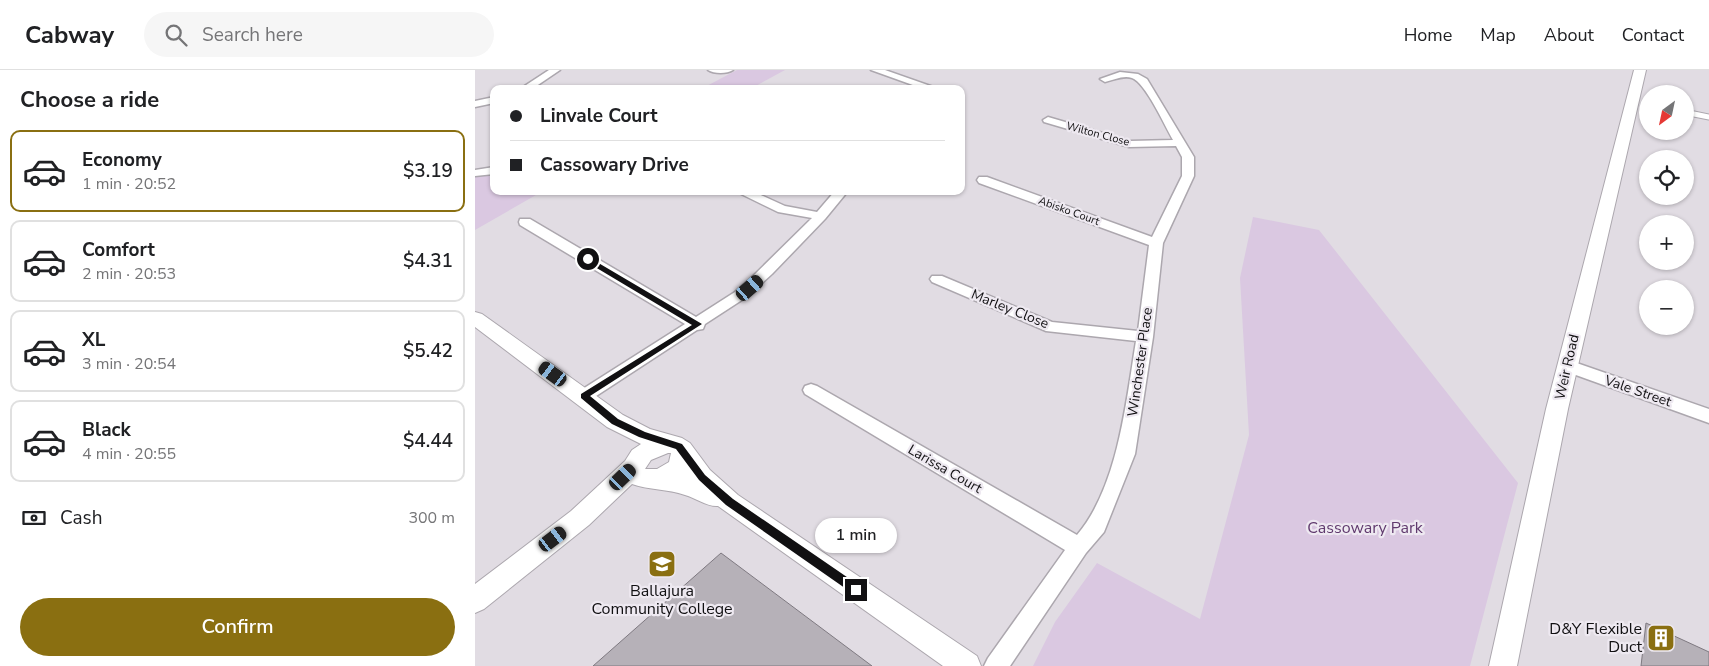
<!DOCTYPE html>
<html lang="en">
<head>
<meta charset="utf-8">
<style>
  :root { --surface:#fff; --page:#f6f6f6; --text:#202124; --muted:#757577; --line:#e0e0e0; --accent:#8a6f11 }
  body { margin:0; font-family:"Nunito Sans",sans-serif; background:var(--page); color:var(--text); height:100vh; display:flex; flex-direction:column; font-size:19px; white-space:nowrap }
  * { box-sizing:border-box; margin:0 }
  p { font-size:16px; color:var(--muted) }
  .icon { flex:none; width:28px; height:28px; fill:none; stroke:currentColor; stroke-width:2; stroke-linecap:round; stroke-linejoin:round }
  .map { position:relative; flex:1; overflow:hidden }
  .sheet { display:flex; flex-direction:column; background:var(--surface); width:475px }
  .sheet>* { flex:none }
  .top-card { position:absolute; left:15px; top:15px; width:475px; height:110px; border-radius:10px; box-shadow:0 1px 4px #0004; display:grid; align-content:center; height:110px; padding:0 20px; background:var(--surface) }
  .needle { width:32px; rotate:213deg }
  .controls { position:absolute; left:1164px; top:15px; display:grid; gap:10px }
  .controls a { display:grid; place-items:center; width:55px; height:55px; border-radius:50%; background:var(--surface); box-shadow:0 1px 4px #0004; font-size:25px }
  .end { position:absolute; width:22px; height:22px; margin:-11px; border:6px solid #111012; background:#fff; box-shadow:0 0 0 2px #fff }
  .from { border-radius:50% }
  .bubble { position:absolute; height:35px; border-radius:18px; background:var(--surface); box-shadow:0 1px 4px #0004; font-size:16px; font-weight:600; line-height:35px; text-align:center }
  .car { position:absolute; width:15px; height:30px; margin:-15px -8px; border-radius:6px; box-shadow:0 0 4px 1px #0007; background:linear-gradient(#222 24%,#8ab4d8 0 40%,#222 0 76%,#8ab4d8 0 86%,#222 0) }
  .top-card b { display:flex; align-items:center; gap:18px; height:48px; font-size:19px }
  .top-card b+b { border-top:1px solid var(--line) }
  .top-card i { width:12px; height:12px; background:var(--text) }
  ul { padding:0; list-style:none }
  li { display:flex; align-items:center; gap:15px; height:82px; margin:0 10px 8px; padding:0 10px; border:2px solid var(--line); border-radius:10px }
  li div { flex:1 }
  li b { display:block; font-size:19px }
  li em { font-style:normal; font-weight:600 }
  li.active { border-color:var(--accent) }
  li>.icon { width:45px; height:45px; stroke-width:1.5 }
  h2 { padding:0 20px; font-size:22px; line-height:60px }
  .pay { display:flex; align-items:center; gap:12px; height:55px; padding:0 20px; font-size:19px }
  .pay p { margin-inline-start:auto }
  .cta { display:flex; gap:10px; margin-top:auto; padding:10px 20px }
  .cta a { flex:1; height:58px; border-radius:30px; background:var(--accent); color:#fff; font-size:20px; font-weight:600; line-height:58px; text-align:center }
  header { display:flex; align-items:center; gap:30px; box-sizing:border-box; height:70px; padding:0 25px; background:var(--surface); border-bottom:1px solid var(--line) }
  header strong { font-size:24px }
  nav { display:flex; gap:28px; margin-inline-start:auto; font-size:18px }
  .search { width:350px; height:45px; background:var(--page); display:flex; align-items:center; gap:12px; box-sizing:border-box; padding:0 18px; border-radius:28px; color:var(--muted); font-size:19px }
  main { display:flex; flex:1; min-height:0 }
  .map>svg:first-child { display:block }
  .green { fill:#dac8e1 }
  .building { fill:#b6b1b8; stroke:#7e7980 }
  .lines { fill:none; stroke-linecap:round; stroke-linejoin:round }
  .service-casing { stroke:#aca7ae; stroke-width:7 }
  .minor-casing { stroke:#aca7ae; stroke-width:3 }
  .tertiary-casing { stroke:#aca7ae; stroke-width:2 }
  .service { stroke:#fff; stroke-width:5 }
  .minor { fill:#fff; fill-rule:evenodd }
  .tertiary { fill:#fff; fill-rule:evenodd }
  .route { fill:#111012 }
  .labels { text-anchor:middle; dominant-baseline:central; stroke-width:4.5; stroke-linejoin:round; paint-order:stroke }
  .far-street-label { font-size:11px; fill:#111012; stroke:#eee9f1 }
  .street-label { font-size:14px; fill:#111012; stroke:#eee9f1 }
  .near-park-label { font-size:16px; fill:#603a6e; stroke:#eee9f1 }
  .near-poi-label { font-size:16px; fill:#111012; stroke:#eee9f1 }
</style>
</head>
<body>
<header>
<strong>Cabway</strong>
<div class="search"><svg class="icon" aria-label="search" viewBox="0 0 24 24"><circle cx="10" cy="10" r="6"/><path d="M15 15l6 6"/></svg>Search here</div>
<nav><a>Home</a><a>Map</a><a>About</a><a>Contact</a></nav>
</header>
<main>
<section class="sheet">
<h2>Choose a ride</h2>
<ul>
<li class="active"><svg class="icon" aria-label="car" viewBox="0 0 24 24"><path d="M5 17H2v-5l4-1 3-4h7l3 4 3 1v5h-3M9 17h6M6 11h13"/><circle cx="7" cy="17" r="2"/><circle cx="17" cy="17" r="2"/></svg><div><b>Economy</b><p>1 min · 20:52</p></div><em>$3.19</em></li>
<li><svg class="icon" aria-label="car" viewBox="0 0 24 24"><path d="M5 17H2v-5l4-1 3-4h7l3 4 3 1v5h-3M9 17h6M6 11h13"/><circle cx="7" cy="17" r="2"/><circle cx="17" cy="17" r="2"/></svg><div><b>Comfort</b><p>2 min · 20:53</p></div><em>$4.31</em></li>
<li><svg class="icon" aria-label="car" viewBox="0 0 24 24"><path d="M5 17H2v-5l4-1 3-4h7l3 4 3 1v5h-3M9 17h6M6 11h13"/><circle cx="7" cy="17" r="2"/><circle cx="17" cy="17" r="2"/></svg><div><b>XL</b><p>3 min · 20:54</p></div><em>$5.42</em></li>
<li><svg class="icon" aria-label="car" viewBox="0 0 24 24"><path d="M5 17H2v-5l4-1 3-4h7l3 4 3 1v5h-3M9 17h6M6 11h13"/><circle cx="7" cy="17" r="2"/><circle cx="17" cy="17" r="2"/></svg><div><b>Black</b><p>4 min · 20:55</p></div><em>$4.44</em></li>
</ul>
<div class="pay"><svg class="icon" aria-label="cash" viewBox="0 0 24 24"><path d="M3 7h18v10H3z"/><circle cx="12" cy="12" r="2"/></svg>Cash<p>300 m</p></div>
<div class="cta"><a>Confirm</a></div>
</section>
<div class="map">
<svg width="1234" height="596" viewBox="0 0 1234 596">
  <rect width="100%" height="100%" fill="#e1dce3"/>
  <g class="green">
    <polygon points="262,0 310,0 275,19 226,19"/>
    <polygon points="19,105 19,121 68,121 0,160 0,107"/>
    <polygon points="778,147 844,160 1043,413 995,596 558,596 580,552 622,493 725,549 774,365 765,208"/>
  </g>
  <g class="building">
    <polygon points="246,483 397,596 118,596"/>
    <polygon points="1171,553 1234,582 1234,596 1166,596"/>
  </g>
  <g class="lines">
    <defs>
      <polyline id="service" points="1219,44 1234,47"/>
      <g id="minor">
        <polygon points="74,0 85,0 57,19 45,19"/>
        <path d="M233 0H258C252 4 239 4 233 0Z"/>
        <polygon points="396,0 410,0 464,19 449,19"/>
        <path d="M645 2 663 4 672 9 719 87V106L688 173 678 267 660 384 629 462 611 483 535 596H509L513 588 590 480 330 324 328 320 330 316 336 314 342 316 602 465C643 417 651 332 661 271L571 261 457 212 455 209 457 206H467L577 252 663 261 674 175 504 113 502 110 504 107H512L677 167 707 106V87L701 76 654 77 569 52 568 50 573 47 655 71 698 70C690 56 670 12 657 8 648 5 639 10 630 12L625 9Z"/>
        <polygon points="19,27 19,33 0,37 0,31"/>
        <polygon points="19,97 19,104 0,106 0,100"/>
        <polygon points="260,121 277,121 310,136 342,142 360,121 373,121 350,149 297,204 270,228 230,254 228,259 222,260 115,330 109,332 103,330 101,326 103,322 210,254 45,155 44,152 45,149 55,149 221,247 260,222 274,210 337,148 303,142"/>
        <polygon points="1093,290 1234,339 1234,353 1087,300 1085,296 1087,292"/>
      </g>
      <g id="tertiary">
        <polygon points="1159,0 1171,0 1093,339 1042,596 1014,596 1071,339"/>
        <path d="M0 242 7 244 148 345 175 359 207 368 215 373 235 400 263 425 502 586 506 596H468L243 436C232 437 221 428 210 425 193 419 174 420 157 414L114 455 9 539 0 543V514L96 441 150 391 157 380 166 374 132 357 0 257ZM193 383H196L194 392 182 399H170L176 390Z"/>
      </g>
    </defs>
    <use href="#service" class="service-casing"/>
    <use href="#minor" class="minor-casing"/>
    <use href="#tertiary" class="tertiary-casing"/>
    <use href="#service" class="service"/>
    <use href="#minor" class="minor"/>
    <use href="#tertiary" class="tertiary"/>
  </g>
  <polygon class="route" points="110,188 115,188 227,254 115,326 143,349 170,362 207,374 230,405 258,429 385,516 386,520 385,523 377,523 251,435 224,410 201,379 164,367 137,354 106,328 106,324 217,255 110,191"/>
  <defs>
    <symbol id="school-square" viewBox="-11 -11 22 22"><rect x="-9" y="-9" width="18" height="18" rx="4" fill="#8a6f11" stroke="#eee9f1"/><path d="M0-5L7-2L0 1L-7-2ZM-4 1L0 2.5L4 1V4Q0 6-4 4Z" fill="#fff"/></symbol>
    <symbol id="building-square" viewBox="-11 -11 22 22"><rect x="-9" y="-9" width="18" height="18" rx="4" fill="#8a6f11" stroke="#eee9f1"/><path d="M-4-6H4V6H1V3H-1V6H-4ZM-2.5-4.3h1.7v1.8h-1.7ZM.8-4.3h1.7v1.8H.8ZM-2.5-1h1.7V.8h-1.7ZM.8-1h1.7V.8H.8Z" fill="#fff"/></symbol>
  </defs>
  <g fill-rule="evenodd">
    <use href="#school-square" x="171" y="478" width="32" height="32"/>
    <use href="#building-square" x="1170" y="552" width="32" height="32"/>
  </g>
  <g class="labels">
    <g class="far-street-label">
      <text transform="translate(623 64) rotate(15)">Wilton Close</text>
      <text transform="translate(594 141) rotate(20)">Abisko Court</text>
    </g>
    <g class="street-label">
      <text transform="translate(535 239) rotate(22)">Marley Close</text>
      <text transform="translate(665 292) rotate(-82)">Winchester Place</text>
      <text transform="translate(1092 297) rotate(-77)">Weir Road</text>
      <text transform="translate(1163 321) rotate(19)">Vale Street</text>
      <text transform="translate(470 399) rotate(30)">Larissa Court</text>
    </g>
    <g class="near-park-label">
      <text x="890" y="458">Cassowary Park</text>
    </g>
    <g class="near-poi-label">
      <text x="187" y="521">Ballajura<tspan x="187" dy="18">Community College</tspan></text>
      <text x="1167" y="559" text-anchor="end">D&amp;Y Flexible<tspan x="1167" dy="18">Duct</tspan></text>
    </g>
  </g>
</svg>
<div class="controls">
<a><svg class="needle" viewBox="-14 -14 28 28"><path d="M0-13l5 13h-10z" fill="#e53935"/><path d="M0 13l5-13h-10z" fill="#757577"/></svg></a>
<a><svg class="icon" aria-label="locate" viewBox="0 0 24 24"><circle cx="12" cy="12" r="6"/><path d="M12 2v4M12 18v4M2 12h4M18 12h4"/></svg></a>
<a>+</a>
<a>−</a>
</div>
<i class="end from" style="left:113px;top:189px"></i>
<i class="end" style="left:381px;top:520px"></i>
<div class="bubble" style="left:340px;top:448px;width:82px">1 min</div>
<i class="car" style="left:275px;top:218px;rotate:49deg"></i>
<i class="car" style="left:78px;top:304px;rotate:306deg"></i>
<i class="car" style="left:148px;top:407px;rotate:46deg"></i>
<i class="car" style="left:78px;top:469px;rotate:53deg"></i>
<div class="top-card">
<b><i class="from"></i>Linvale Court</b>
<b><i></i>Cassowary Drive</b>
</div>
</div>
</main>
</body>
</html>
